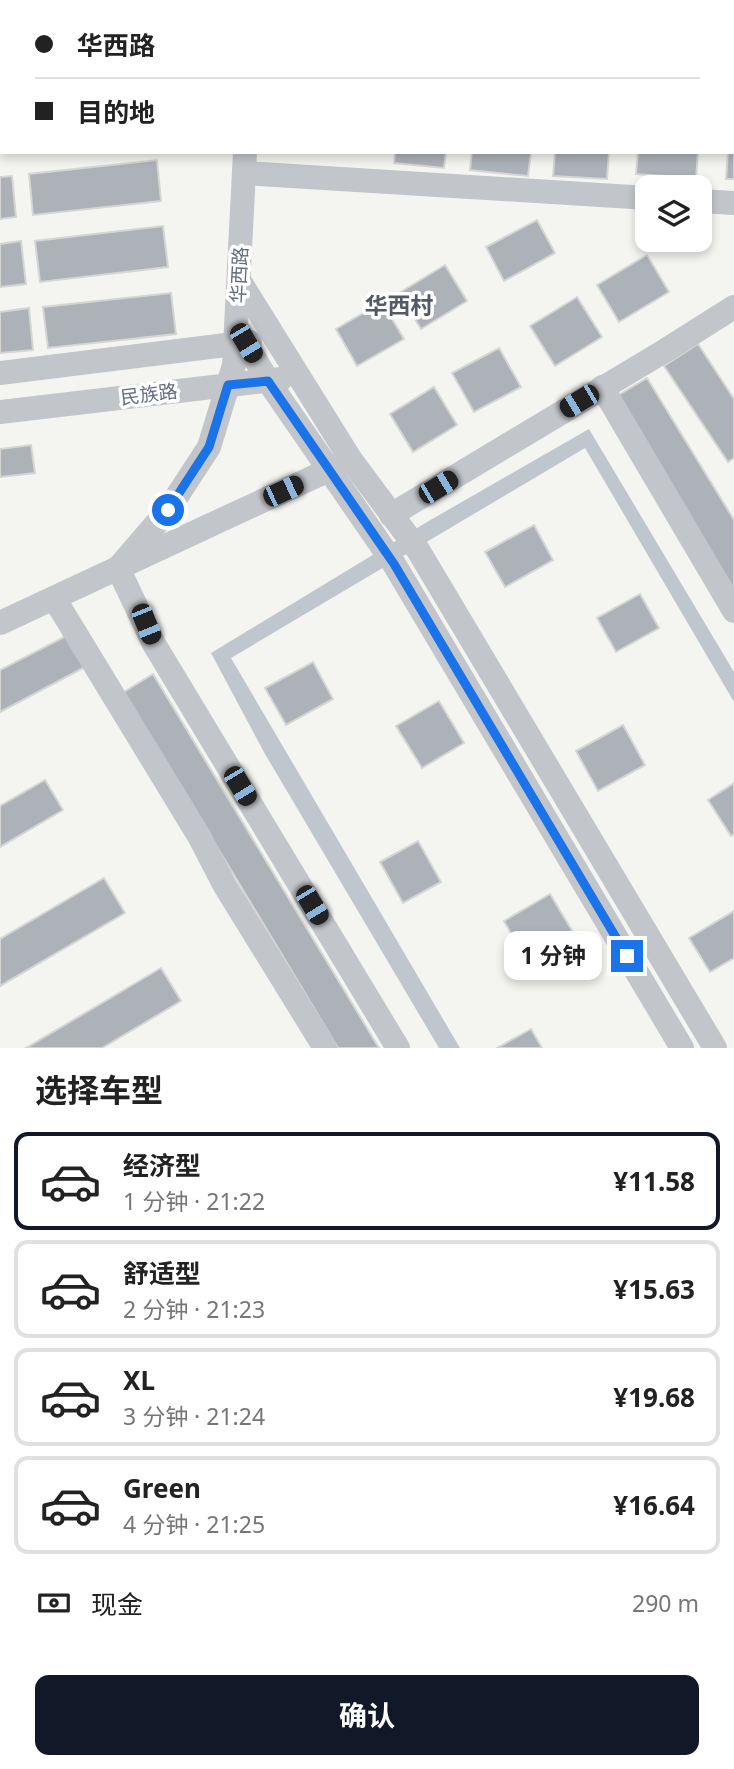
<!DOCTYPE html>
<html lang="zh">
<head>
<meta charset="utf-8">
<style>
  :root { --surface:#fff; --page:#f6f6f6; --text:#222; --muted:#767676; --line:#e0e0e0; --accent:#111827 }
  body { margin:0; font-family:"Noto Sans","Noto Sans SC",sans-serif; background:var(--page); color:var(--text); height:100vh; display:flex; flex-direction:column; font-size:26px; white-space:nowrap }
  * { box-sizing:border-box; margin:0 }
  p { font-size:23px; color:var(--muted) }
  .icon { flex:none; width:38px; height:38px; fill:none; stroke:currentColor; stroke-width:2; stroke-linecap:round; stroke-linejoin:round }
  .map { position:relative; height:1048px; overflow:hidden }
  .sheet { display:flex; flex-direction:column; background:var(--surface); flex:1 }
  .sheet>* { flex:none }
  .top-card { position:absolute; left:0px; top:0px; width:735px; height:154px; box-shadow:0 4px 10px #0003; display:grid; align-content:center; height:154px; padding:0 35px; background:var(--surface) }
  .buttons { position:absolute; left:635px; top:175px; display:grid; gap:14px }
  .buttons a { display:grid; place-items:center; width:77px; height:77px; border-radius:14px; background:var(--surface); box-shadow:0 4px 10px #0003; font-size:35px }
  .end { position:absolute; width:32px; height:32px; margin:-16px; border:9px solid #1a73e8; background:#fff; box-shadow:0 0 0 4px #fff }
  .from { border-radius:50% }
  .bubble { position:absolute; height:49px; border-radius:14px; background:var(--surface); box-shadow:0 4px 10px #0003; font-size:23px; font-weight:700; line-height:49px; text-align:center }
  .car { position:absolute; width:21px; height:42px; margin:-21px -10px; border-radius:9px; box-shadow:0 0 5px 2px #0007; background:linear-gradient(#222 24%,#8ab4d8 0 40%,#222 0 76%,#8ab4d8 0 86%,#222 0) }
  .top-card b { display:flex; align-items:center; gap:24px; height:66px; font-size:26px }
  .top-card b+b { border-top:2px solid var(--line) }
  .top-card i { width:18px; height:18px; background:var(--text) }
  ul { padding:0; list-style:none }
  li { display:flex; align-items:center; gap:21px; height:98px; margin:0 14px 10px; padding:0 21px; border:4px solid var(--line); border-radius:14px }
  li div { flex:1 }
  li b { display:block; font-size:26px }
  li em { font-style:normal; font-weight:700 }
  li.selected { border-color:var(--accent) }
  li>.icon { width:63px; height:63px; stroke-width:1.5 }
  h2 { padding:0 35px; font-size:32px; line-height:84px }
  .pay { display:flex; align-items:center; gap:18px; height:77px; padding:0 35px; font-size:26px }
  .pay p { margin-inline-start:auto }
  .button { display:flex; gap:14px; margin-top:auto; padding:14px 35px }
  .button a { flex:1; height:80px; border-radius:14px; background:var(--accent); color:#fff; font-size:28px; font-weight:700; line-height:80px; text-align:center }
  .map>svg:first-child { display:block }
  .water { fill:#bfc6cd }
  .building { fill:#adb2b8; stroke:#d5d6d4; stroke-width:2 }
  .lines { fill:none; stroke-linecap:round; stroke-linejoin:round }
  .minor { stroke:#c2c5c9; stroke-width:24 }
  .route { stroke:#1a73e8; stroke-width:9 }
  .labels { text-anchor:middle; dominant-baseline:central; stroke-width:7; stroke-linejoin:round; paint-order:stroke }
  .street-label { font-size:19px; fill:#646e81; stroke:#fff }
  .quarter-label { font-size:23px; font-weight:bold; fill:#525967; stroke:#fff }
</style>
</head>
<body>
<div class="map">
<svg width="734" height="1048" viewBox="0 0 734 1048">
  <rect width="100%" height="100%" fill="#f4f5f1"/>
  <polygon class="water" points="589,429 734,672 734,702 585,448 231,658 460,1048 439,1048 265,754 211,653 427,522"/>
  <g class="building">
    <polygon points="734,143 734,179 726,179 728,152 733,152"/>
    <polygon points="395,152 446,152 444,168 394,163"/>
    <polygon points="472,152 531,152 528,176 470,170"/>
    <polygon points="555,152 609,152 607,179 553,176"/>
    <polygon points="638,152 698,152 696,178 636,174"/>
    <polygon points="157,160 161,201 33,215 29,174"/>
    <polygon points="12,176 16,217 0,219 0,177"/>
    <polygon points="537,220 555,253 504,281 486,247"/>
    <polygon points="163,226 168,267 40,282 35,241"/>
    <polygon points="21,241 26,284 0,287 0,244"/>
    <polygon points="647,255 669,292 619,322 597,285"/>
    <polygon points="445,265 467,301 421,329 399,293"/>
    <polygon points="171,293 176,334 48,348 43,307"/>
    <polygon points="577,297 602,337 555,366 530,326"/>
    <polygon points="382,302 404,339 357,366 336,329"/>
    <polygon points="29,308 33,350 0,353 0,312"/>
    <polygon points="698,344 734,399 734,458 728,462 664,366"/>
    <polygon points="499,348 521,387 474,412 452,373"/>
    <polygon points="647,378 734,520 734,599 612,399"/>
    <polygon points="434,387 457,425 413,452 390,414"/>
    <polygon points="31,445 35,473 0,477 0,449"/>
    <polygon points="534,525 553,560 505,587 485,552"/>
    <polygon points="640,594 659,628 616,652 597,618"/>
    <polygon points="68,635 85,667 0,712 0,670"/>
    <polygon points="313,662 333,699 286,725 265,688"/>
    <polygon points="153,674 379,1048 338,1048 124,692"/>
    <polygon points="439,701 464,743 422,768 396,726"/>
    <polygon points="623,725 645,765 598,791 576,751"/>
    <polygon points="45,780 63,810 0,847 0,806"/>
    <polygon points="734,783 734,834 731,836 708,800"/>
    <polygon points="418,841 441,882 403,903 380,862"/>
    <polygon points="104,878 125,913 0,986 0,939"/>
    <polygon points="550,894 574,934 527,961 504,921"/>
    <polygon points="734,911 734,958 710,972 689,938"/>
    <polygon points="161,968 181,1001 102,1048 26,1048"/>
    <polygon points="531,1029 542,1048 497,1048"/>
  </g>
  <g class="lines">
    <g class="minor">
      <polyline points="54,0 64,2"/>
      <polyline points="251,2 251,0"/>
      <polyline points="244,173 648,198"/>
      <polyline points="700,201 734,203"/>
      <polyline points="239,280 351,460 418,550 715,1048"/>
      <polyline points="236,327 268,381 394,564 682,1048"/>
      <polyline points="0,373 250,342"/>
      <polyline points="602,387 734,611"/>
      <polyline points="0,412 281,379"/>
      <polyline points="344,463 118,568 154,644 398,1048"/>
      <polyline points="391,515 666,350 734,307"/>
      <polyline points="54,598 199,836 225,886 325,1048"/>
      <polyline points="0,623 118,568 168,510 209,447 234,365 245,152"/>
    </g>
  </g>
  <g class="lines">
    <polyline class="route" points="168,510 209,447 228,385 268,381 394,564 627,956"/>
  </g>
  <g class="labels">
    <g class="street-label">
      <text transform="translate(239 275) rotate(-87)">华西路</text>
      <text transform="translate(149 394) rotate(-7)">民族路</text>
    </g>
    <g class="quarter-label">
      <text x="399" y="305">华西村</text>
    </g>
  </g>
</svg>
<div class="buttons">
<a><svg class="icon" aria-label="layers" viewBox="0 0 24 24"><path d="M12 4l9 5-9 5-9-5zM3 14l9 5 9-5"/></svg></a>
</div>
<i class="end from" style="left:168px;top:510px"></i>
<i class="end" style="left:627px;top:956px"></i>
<div class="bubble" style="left:504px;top:931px;width:98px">1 分钟</div>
<i class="car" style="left:246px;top:343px;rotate:149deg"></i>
<i class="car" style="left:579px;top:401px;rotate:239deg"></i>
<i class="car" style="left:438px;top:487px;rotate:59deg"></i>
<i class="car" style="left:283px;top:491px;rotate:65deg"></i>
<i class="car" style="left:146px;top:624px;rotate:158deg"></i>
<i class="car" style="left:240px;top:786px;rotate:149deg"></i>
<i class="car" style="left:312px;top:905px;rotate:149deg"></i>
<div class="top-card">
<b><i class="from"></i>华西路</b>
<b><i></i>目的地</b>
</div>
</div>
<section class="sheet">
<h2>选择车型</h2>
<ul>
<li class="selected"><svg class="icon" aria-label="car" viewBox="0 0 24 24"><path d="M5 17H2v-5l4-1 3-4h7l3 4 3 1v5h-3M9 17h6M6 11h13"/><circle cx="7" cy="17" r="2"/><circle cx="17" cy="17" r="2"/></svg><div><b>经济型</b><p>1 分钟 · 21:22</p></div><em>¥11.58</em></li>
<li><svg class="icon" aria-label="car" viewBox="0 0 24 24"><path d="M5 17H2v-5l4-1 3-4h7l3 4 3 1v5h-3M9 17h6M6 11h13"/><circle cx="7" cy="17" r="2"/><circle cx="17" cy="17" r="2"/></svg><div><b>舒适型</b><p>2 分钟 · 21:23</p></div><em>¥15.63</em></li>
<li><svg class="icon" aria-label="car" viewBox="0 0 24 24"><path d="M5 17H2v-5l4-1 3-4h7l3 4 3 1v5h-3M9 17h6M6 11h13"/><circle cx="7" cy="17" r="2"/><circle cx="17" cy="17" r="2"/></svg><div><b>XL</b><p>3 分钟 · 21:24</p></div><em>¥19.68</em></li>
<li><svg class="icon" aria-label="car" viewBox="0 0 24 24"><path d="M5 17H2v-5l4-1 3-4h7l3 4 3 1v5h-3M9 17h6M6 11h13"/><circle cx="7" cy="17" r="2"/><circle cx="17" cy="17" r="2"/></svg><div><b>Green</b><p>4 分钟 · 21:25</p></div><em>¥16.64</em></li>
</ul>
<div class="pay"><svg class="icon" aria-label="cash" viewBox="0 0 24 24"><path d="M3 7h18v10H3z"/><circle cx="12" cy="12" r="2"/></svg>现金<p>290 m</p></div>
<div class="button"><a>确认</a></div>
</section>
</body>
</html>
